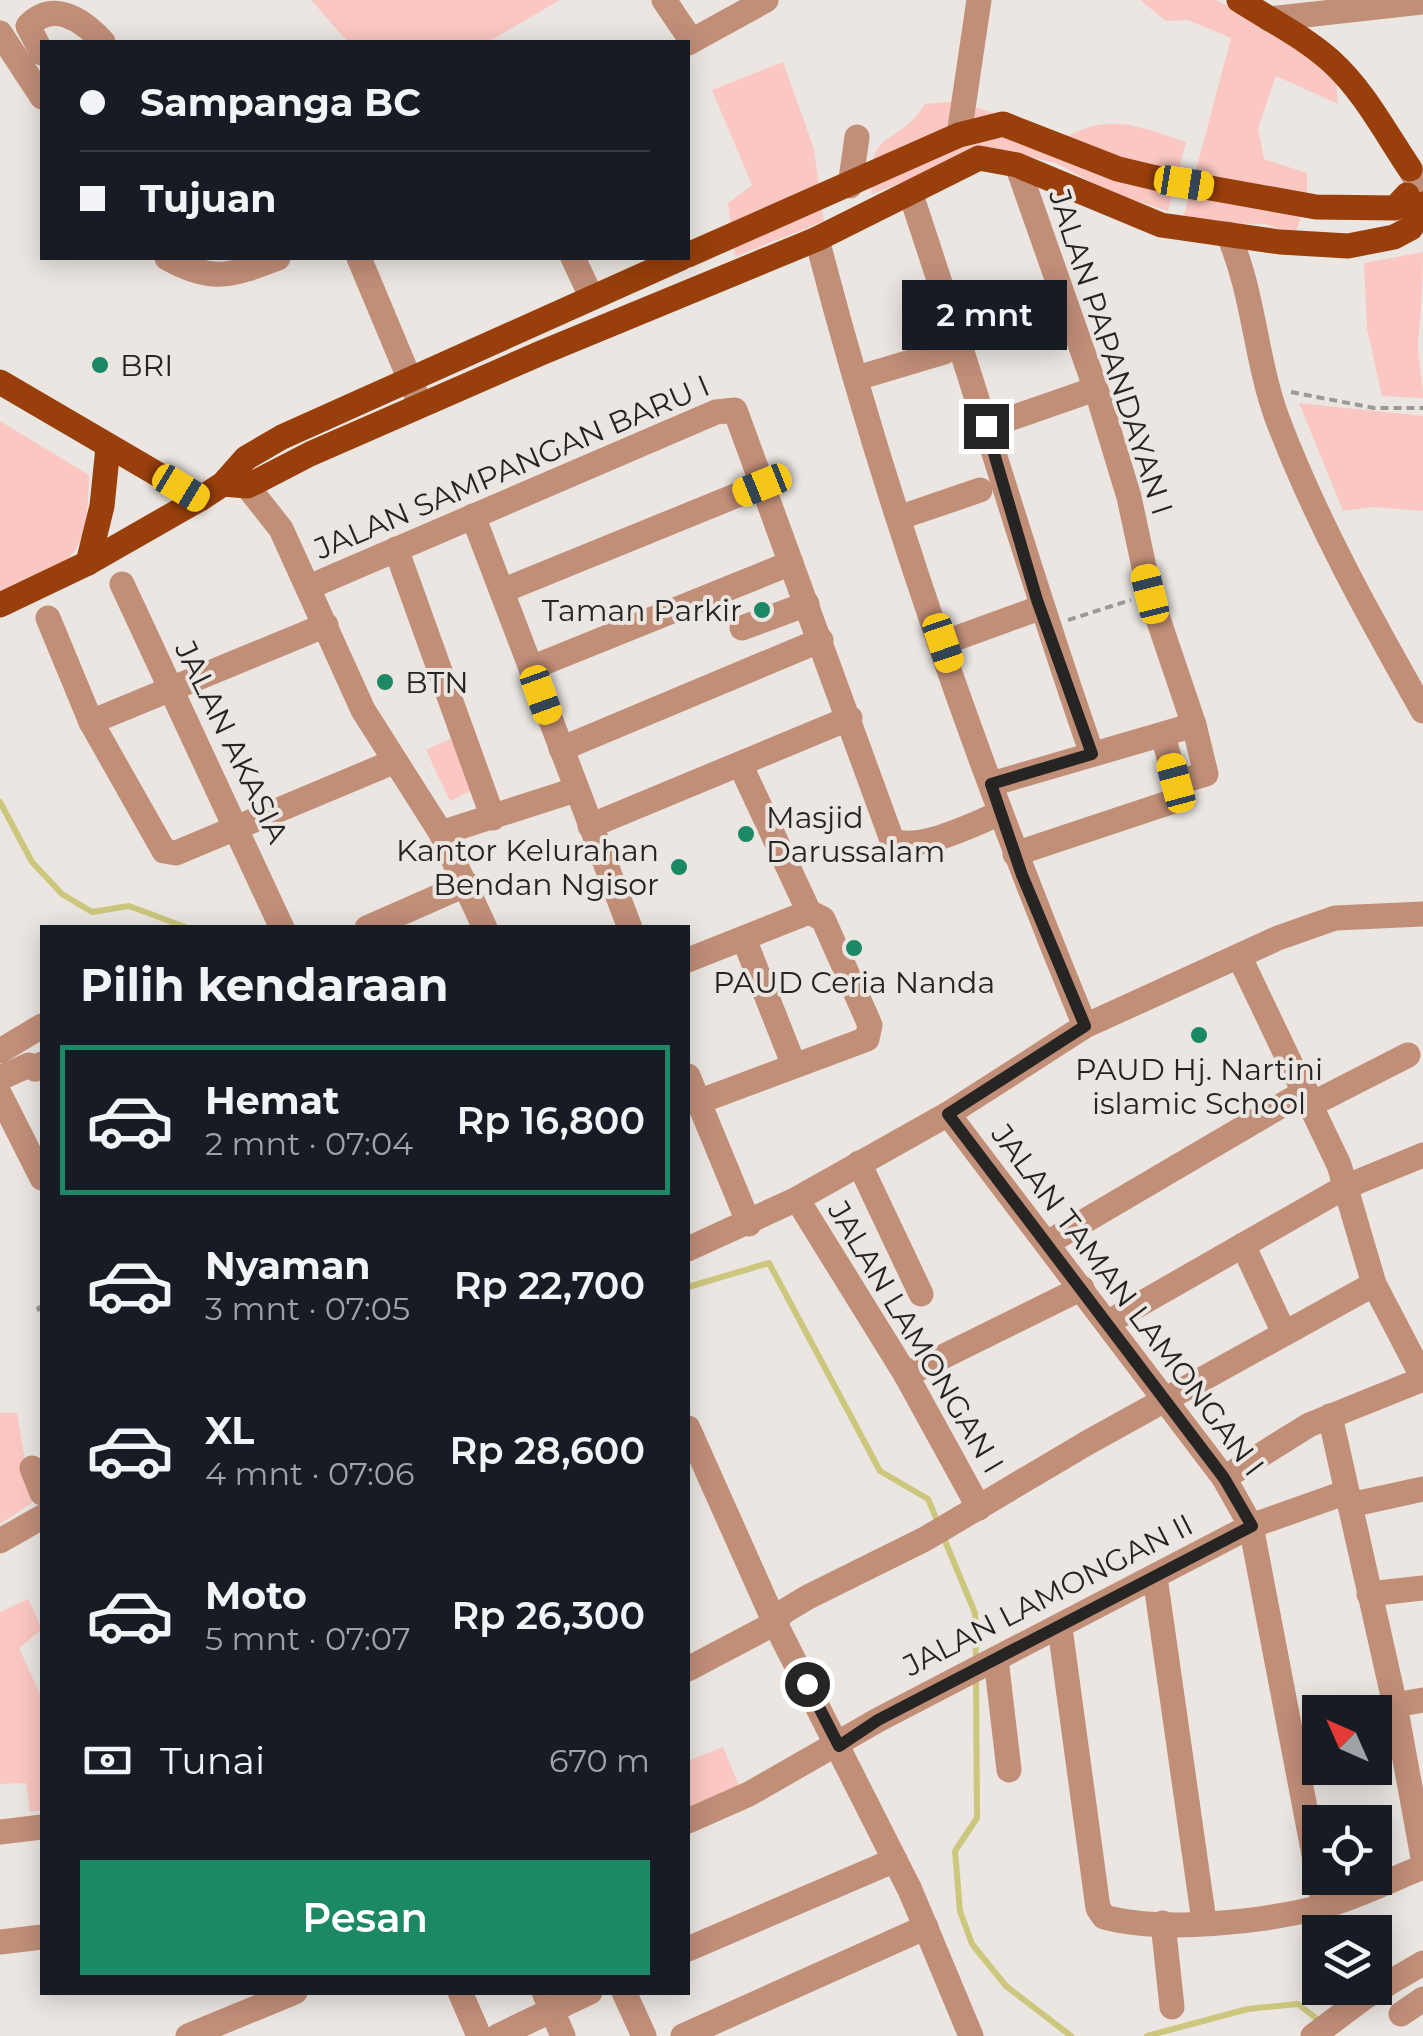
<!DOCTYPE html>
<html lang="id">
<head>
<meta charset="utf-8">
<style>
  :root { --surface:#171b24; --page:#242831; --text:#f1f3f6; --muted:#9ea1a6; --line:#363941; --accent:#1c8865 }
  body { margin:0; font-family:Montserrat,sans-serif; background:var(--page); color:var(--text); height:100vh; display:flex; flex-direction:column; font-size:38px; white-space:nowrap }
  * { box-sizing:border-box; margin:0 }
  p { font-size:32px; color:var(--muted) }
  .icon { flex:none; width:55px; height:55px; fill:none; stroke:currentColor; stroke-width:2; stroke-linecap:round; stroke-linejoin:round }
  .map { position:relative; flex:1; overflow:hidden }
  .panel { position:absolute; left:40px; top:925px; width:650px; height:1070px; display:flex; flex-direction:column; background:var(--surface); border-radius:0px; box-shadow:0 5px 25px #0003 }
  .panel>* { flex:none }
  .guide { position:absolute; left:40px; top:40px; width:650px; height:220px; border-radius:0px; box-shadow:0 5px 25px #0003; display:grid; align-content:center; height:220px; padding:0 40px; background:var(--surface) }
  .needle { width:65px; rotate:315deg }
  .buttons { position:absolute; left:1302px; top:1695px; display:grid; gap:20px }
  .buttons a { display:grid; place-items:center; width:90px; height:90px; border-radius:0px; background:var(--surface); box-shadow:0 5px 25px #0003; font-size:50px }
  .end { position:absolute; width:45px; height:45px; margin:-22px; border:12px solid #272523; background:#fff; box-shadow:0 0 0 5px #fff }
  .from { border-radius:50% }
  .bubble { position:absolute; height:70px; border-radius:0px; background:var(--surface); box-shadow:0 5px 25px #0003; font-size:32px; font-weight:600; line-height:70px; text-align:center }
  .car { position:absolute; width:30px; height:60px; margin:-30px -15px; border-radius:12px; box-shadow:0 0 8px 2px #0007; background:linear-gradient(#f5c518 24%,#345 0 40%,#f5c518 0 76%,#345 0 86%,#f5c518 0) }
  .guide b { display:flex; align-items:center; gap:35px; height:95px; font-size:38px }
  .guide b+b { border-top:2px solid var(--line) }
  .guide i { width:25px; height:25px; background:var(--text) }
  ul { padding:0; list-style:none }
  li { display:flex; align-items:center; gap:30px; height:150px; margin:0 20px 15px; padding:0 20px; border:5px solid transparent; border-radius:0px }
  li div { flex:1 }
  li b { display:block; font-size:38px }
  li em { font-style:normal; font-weight:600 }
  li.on { border-color:var(--accent) }
  li>.icon { width:90px; height:90px; stroke-width:1.5 }
  h2 { padding:0 40px; font-size:45px; line-height:120px }
  .pay { display:flex; align-items:center; gap:25px; height:110px; padding:0 40px; font-size:38px }
  .pay p { margin-inline-start:auto }
  .action { display:flex; gap:20px; margin-top:auto; padding:20px 40px }
  .action a { flex:1; height:115px; border-radius:0px; background:var(--accent); color:#fff; font-size:40px; font-weight:600; line-height:115px; text-align:center }
  .map>svg:first-child { display:block }
  .green { fill:#fbc7c2 }
  .lines { fill:none; stroke-linecap:round; stroke-linejoin:round }
  .stream { stroke:#ccc77d; stroke-width:6 }
  .path { stroke:#9d9995; stroke-width:4; stroke-dasharray:8 5; stroke-linecap:butt }
  .minor { stroke:#c18e78; stroke-width:25 }
  .major { stroke:#983f0b; stroke-width:25 }
  .route { stroke:#272523; stroke-width:12 }
  .poi-dot { fill:#1c8865; stroke:#ebe6e1; stroke-width:4 }
  .labels { text-anchor:middle; dominant-baseline:central; stroke-width:8; stroke-linejoin:round; paint-order:stroke }
  .street-label { font-size:30px; fill:#272523; stroke:#ebe6e1 }
  .poi-label { font-size:30px; fill:#272523; stroke:#ebe6e1; text-anchor:start }
</style>
</head>
<body>
<div class="map">
<svg width="1423" height="2036" viewBox="0 0 1423 2036">
  <rect width="100%" height="100%" fill="#ebe6e1"/>
  <g class="green">
    <polygon points="311,0 560,0 488,42 348,42"/>
    <polygon points="1140,0 1216,0 1301,42 1335,70 1338,104 1276,76 1258,128 1264,159 1307,173 1307,198 1295,235 1265,224 1182,223 1231,38 1188,20 1166,21"/>
    <polygon points="783,62 814,149 824,221 735,257 728,203 752,185 712,90"/>
    <path d="M957 101 1067 137C1108 112 1143 127 1186 142L1168 211 1111 193 1056 163 992 148 872 194C865 127 899 147 925 104Z"/>
    <path d="M1423 252C1423 283 1421 312 1418 343 1417 356 1423 378 1423 398L1382 396 1367 329 1364 263Z"/>
    <polygon points="1299,403 1423,416 1423,511 1373,507 1343,511"/>
    <path d="M0 421 89 475C87 562 74 561 0 596Z"/>
    <polygon points="452,738 476,788 450,801 426,750"/>
    <polygon points="0,1413 17,1413 32,1503 0,1524"/>
    <polygon points="28,1599 42,1629 19,1648 42,1699 42,1810 30,1812 26,1783 0,1784 0,1612"/>
    <polygon points="723,1747 740,1788 688,1810 688,1761"/>
  </g>
  <g class="lines">
    <g class="stream">
      <polyline points="0,802 32,862 62,894 92,912 129,906 188,928"/>
      <polyline points="688,1287 769,1263 880,1471 928,1499 939,1525"/>
      <polyline points="943,1536 975,1613 976,1663"/>
      <polyline points="976,1675 977,1818 955,1851 960,1911 972,1944 1006,1986 1071,2036"/>
      <polyline points="1147,2036 1248,2009 1298,2004 1321,2022"/>
    </g>
    <g class="path">
      <polyline points="1291,392 1374,408 1423,408"/>
      <polyline points="1068,620 1131,600"/>
      <polyline points="42,1306 38,1308 42,1316"/>
    </g>
    <g class="minor">
      <polyline points="664,0 691,40"/>
      <polyline points="1269,19 1423,2"/>
      <polyline points="0,33 42,97"/>
      <polyline points="688,43 766,0"/>
      <path d="M42 53 28 26C53 0 82 19 103 42"/>
      <polyline points="959,135 979,0"/>
      <polyline points="1410,169 1423,193"/>
      <polyline points="850,186 857,137"/>
      <path d="M911 195C974 381 1027 569 1092 754"/>
      <path d="M1228 234C1254 293 1255 357 1277 418 1316 521 1369 616 1423 711"/>
      <path d="M817 239C886 507 980 771 1085 1026"/>
      <path d="M167 258C213 283 231 276 278 258"/>
      <polyline points="359,258 418,399"/>
      <polyline points="573,258 591,296"/>
      <polyline points="857,378 944,352"/>
      <polyline points="986,427 1095,389"/>
      <polyline points="247,486 281,529 363,710 441,833 485,928"/>
      <polyline points="473,516 630,928"/>
      <polyline points="901,517 980,490"/>
      <polyline points="396,549 493,818"/>
      <polyline points="122,584 282,928"/>
      <path d="M309 587 716 412 735 410 892 840C919 853 972 824 999 814"/>
      <polyline points="502,591 762,485"/>
      <polyline points="48,618 91,722 164,851 176,853 393,762"/>
      <polyline points="742,628 807,604"/>
      <polyline points="943,643 1034,610"/>
      <polyline points="531,668 791,563"/>
      <polyline points="91,722 326,625"/>
      <polyline points="561,749 821,640"/>
      <polyline points="740,764 809,912"/>
      <polyline points="1176,783 1206,774 1194,725"/>
      <polyline points="991,784 1194,725 1150,595 1129,497 1099,398 1017,165"/>
      <polyline points="590,826 850,718"/>
      <polyline points="441,833 575,790"/>
      <polyline points="1015,854 1180,799 1163,735"/>
      <polyline points="367,928 467,884"/>
      <polyline points="744,939 793,1063"/>
      <polyline points="1240,958 1339,1165 1374,1284 1423,1378"/>
      <polyline points="688,960 809,912 823,919 870,1025 867,1039 698,1102"/>
      <polyline points="0,1051 42,1026"/>
      <polyline points="688,1076 749,1224"/>
      <polyline points="0,1078 29,1065 35,1069 42,1064"/>
      <polyline points="0,1095 42,1178"/>
      <polyline points="1312,1104 1408,1055"/>
      <polyline points="948,1114 1224,1478 1251,1526 1324,1907"/>
      <polyline points="859,1163 921,1294"/>
      <polyline points="797,1199 906,1375 979,1508"/>
      <polyline points="1049,1242 1306,1091"/>
      <polyline points="1243,1245 1284,1333"/>
      <polyline points="688,1249 797,1199 948,1114 1085,1026 1278,938 1335,918 1423,914"/>
      <polyline points="1107,1323 1345,1187 1423,1155"/>
      <polyline points="906,1375 1082,1288"/>
      <polyline points="1330,1416 1395,1705 1423,1858"/>
      <polyline points="688,1428 775,1623 910,1890 971,2036"/>
      <polyline points="32,1468 42,1493"/>
      <polyline points="1224,1478 1309,1425 1423,1379"/>
      <polyline points="1350,1505 1423,1489"/>
      <polyline points="0,1541 42,1517"/>
      <polyline points="1155,1577 1204,1921"/>
      <polyline points="1369,1594 1423,1588"/>
      <path d="M1060 1628 1098 1908 1104 1917C1163 1933 1263 1922 1321 1907 1356 1898 1390 1880 1423 1867"/>
      <polyline points="996,1659 1009,1770"/>
      <polyline points="688,1669 775,1623 783,1612 808,1597 925,1539 1087,1443 1374,1284"/>
      <polyline points="1395,1705 1423,1700"/>
      <polyline points="688,1821 749,1794 878,1720 1251,1526 1347,1492"/>
      <polyline points="0,1832 42,1827"/>
      <polyline points="1163,1923 1172,2007"/>
      <polyline points="0,1942 42,1937"/>
      <polyline points="688,1949 895,1860"/>
      <polyline points="460,1992 479,2036"/>
      <polyline points="544,1992 563,2036"/>
      <polyline points="624,1992 644,2036"/>
      <polyline points="1401,2014 1423,1999"/>
      <polyline points="188,2036 295,1992"/>
      <polyline points="498,2036 590,1992"/>
      <polyline points="683,2036 926,1927"/>
      <polyline points="1313,2036 1365,1997 1423,1963"/>
    </g>
    <g class="major">
      <path d="M1239 0C1270 20 1303 36 1331 61 1364 91 1385 132 1410 169"/>
      <polyline points="688,255 959,135 1003,124 1118,169 1160,179 1316,207 1395,208 1407,195"/>
      <polyline points="0,382 200,499"/>
      <polyline points="223,484 247,486 258,481 310,454 541,353 817,239 979,158 1017,165 1161,225 1280,242 1348,246 1394,237 1411,228 1423,204"/>
      <polyline points="88,563 102,506 108,447"/>
      <polyline points="0,605 88,563 200,499 223,484 246,458 282,437 681,258"/>
    </g>
  </g>
  <g class="lines">
    <polyline class="route" points="807,1684 839,1746 878,1720 1252,1526 1224,1478 948,1114 1085,1026 1022,875 991,784 1092,754 1037,600 986,426"/>
  </g>
  <g class="poi-dot">
    <circle cx="100" cy="365" r="10"/>
    <circle cx="762" cy="610" r="10"/>
    <circle cx="385" cy="682" r="10"/>
    <circle cx="746" cy="834" r="10"/>
    <circle cx="679" cy="867" r="10"/>
    <circle cx="854" cy="948" r="10"/>
    <circle cx="1199" cy="1035" r="10"/>
  </g>
  <g class="labels">
    <g class="street-label">
      <text transform="translate(1111 352) rotate(72)">JALAN PAPANDAYAN I</text>
      <text transform="translate(512 467) rotate(-23)">JALAN SAMPANGAN BARU I</text>
      <text transform="translate(232 742) rotate(64)">JALAN AKASIA</text>
      <text transform="translate(1128 1300) rotate(53)">JALAN TAMAN LAMONGAN I</text>
      <text transform="translate(916 1337) rotate(59)">JALAN LAMONGAN I</text>
      <text transform="translate(1048 1595) rotate(-27)">JALAN LAMONGAN II</text>
    </g>
    <g class="poi-label">
      <text x="120" y="365">BRI</text>
      <text x="742" y="610" text-anchor="end">Taman Parkir</text>
      <text x="405" y="682">BTN</text>
      <text x="766" y="817">Masjid<tspan x="766" dy="34">Darussalam</tspan></text>
      <text x="659" y="850" text-anchor="end">Kantor Kelurahan<tspan x="659" dy="34">Bendan Ngisor</tspan></text>
      <text x="854" y="982" text-anchor="middle">PAUD Ceria Nanda</text>
      <text x="1199" y="1069" text-anchor="middle">PAUD Hj. Nartini<tspan x="1199" dy="34">islamic School</tspan></text>
    </g>
  </g>
</svg>
<div class="buttons">
<a><svg class="needle" viewBox="-14 -14 28 28"><path d="M0-13l5 13h-10z" fill="#e53935"/><path d="M0 13l5-13h-10z" fill="#9ea1a6"/></svg></a>
<a><svg class="icon" aria-label="locate" viewBox="0 0 24 24"><circle cx="12" cy="12" r="6"/><path d="M12 2v4M12 18v4M2 12h4M18 12h4"/></svg></a>
<a><svg class="icon" aria-label="layers" viewBox="0 0 24 24"><path d="M12 4l9 5-9 5-9-5zM3 14l9 5 9-5"/></svg></a>
</div>
<i class="end from" style="left:807px;top:1684px"></i>
<i class="end" style="left:986px;top:426px"></i>
<div class="bubble" style="left:902px;top:280px;width:165px">2 mnt</div>
<i class="car" style="left:1184px;top:183px;rotate:99deg"></i>
<i class="car" style="left:762px;top:485px;rotate:248deg"></i>
<i class="car" style="left:181px;top:488px;rotate:121deg"></i>
<i class="car" style="left:1150px;top:594px;rotate:346deg"></i>
<i class="car" style="left:943px;top:643px;rotate:161deg"></i>
<i class="car" style="left:541px;top:695px;rotate:160deg"></i>
<i class="car" style="left:1176px;top:783px;rotate:345deg"></i>
<div class="guide">
<b><i class="from"></i>Sampanga BC</b>
<b><i></i>Tujuan</b>
</div>
<section class="panel">
<h2>Pilih kendaraan</h2>
<ul>
<li class="on"><svg class="icon" aria-label="car" viewBox="0 0 24 24"><path d="M5 17H2v-5l4-1 3-4h7l3 4 3 1v5h-3M9 17h6M6 11h13"/><circle cx="7" cy="17" r="2"/><circle cx="17" cy="17" r="2"/></svg><div><b>Hemat</b><p>2 mnt · 07:04</p></div><em>Rp 16,800</em></li>
<li><svg class="icon" aria-label="car" viewBox="0 0 24 24"><path d="M5 17H2v-5l4-1 3-4h7l3 4 3 1v5h-3M9 17h6M6 11h13"/><circle cx="7" cy="17" r="2"/><circle cx="17" cy="17" r="2"/></svg><div><b>Nyaman</b><p>3 mnt · 07:05</p></div><em>Rp 22,700</em></li>
<li><svg class="icon" aria-label="car" viewBox="0 0 24 24"><path d="M5 17H2v-5l4-1 3-4h7l3 4 3 1v5h-3M9 17h6M6 11h13"/><circle cx="7" cy="17" r="2"/><circle cx="17" cy="17" r="2"/></svg><div><b>XL</b><p>4 mnt · 07:06</p></div><em>Rp 28,600</em></li>
<li><svg class="icon" aria-label="car" viewBox="0 0 24 24"><path d="M5 17H2v-5l4-1 3-4h7l3 4 3 1v5h-3M9 17h6M6 11h13"/><circle cx="7" cy="17" r="2"/><circle cx="17" cy="17" r="2"/></svg><div><b>Moto</b><p>5 mnt · 07:07</p></div><em>Rp 26,300</em></li>
</ul>
<div class="pay"><svg class="icon" aria-label="cash" viewBox="0 0 24 24"><path d="M3 7h18v10H3z"/><circle cx="12" cy="12" r="2"/></svg>Tunai<p>670 m</p></div>
<div class="action"><a>Pesan</a></div>
</section>
</div>
</body>
</html>
